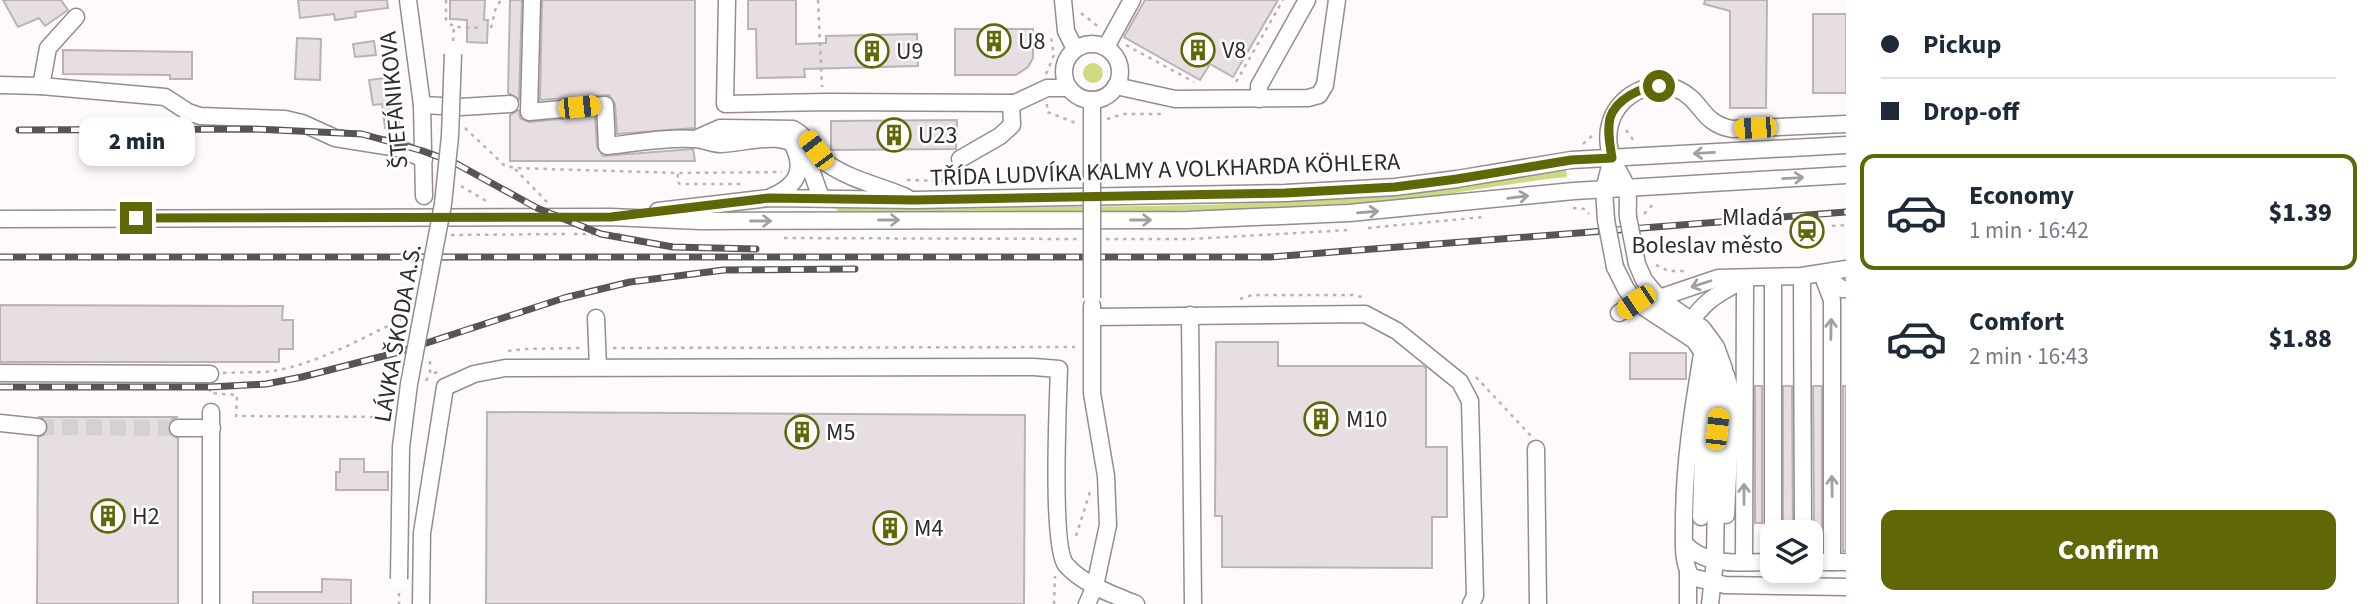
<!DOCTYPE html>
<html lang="en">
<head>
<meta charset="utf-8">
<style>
  :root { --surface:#fff; --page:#f2f2f3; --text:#1f2937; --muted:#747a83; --line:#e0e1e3; --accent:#5f6707 }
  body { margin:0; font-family:"Source Sans 3",sans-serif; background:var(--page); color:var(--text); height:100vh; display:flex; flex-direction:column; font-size:26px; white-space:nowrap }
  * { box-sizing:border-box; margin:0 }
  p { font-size:23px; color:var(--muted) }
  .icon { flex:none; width:38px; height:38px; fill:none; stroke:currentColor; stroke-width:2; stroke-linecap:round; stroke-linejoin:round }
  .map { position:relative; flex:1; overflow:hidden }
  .drawer { display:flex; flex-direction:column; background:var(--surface); width:525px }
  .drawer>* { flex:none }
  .banner { display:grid; align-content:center; height:154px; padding:0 35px; background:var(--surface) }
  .buttons { position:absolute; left:1760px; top:520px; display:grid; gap:14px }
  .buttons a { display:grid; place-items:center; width:63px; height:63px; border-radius:14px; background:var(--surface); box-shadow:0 4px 10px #0003; font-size:35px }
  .end { position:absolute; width:32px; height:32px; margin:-16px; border:9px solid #5f6707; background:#fff; box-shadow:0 0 0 4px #fff }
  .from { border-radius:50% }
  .bubble { position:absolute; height:49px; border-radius:14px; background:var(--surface); box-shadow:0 4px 10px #0003; font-size:23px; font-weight:800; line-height:49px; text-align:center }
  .car { position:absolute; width:21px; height:42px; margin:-21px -10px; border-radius:9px; box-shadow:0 0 5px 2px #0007; background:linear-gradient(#f5c518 24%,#345 0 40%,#f5c518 0 76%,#345 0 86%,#f5c518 0) }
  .banner b { display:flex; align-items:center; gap:24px; height:66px; font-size:26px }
  .banner b+b { border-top:2px solid var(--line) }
  .banner i { width:18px; height:18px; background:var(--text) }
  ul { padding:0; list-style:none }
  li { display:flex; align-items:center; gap:21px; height:116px; margin:0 14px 10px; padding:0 21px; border:4px solid transparent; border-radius:14px }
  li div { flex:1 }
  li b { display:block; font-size:26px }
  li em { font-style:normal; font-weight:800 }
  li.current { border-color:var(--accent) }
  li>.icon { width:63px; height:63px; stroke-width:1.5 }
  .primary-button { display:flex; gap:14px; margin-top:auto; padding:14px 35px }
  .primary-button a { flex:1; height:80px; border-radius:14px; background:var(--accent); color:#fff; font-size:28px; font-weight:800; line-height:80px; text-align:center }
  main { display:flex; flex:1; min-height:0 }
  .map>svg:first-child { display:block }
  .green { fill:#ceda81 }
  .building { fill:#e7dee3; stroke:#bab2b7; stroke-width:2 }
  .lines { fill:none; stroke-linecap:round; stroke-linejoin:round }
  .minor-tunnel { stroke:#d4d1d3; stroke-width:16; stroke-dasharray:16 8; stroke-linecap:butt }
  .minor-casing { stroke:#948c90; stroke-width:19 }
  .path { stroke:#b8b4b6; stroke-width:2.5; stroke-dasharray:3.5 5; stroke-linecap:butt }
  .minor { stroke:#fff; stroke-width:16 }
  .rail-casing { stroke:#575456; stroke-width:7 }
  .rail { stroke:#fff; stroke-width:4.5; stroke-dasharray:13; stroke-linecap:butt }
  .minor-bridge-casing { stroke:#948c90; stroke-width:19; stroke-linecap:butt }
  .minor-bridge { stroke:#fff; stroke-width:16 }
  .oneway { stroke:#a1a0a0 }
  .route { stroke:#5f6707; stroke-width:9 }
  .labels { text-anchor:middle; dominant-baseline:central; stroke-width:5; stroke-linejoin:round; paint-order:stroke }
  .poi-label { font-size:24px; fill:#2e2b2d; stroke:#fff; text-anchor:start }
  .street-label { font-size:24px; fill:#2e2b2d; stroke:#fff }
</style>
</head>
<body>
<main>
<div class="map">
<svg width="1846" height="604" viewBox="0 0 1846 604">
  <rect width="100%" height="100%" fill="#fefafc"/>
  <g class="green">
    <circle cx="1093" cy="73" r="10"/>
    <path d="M1566 170 1567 177C1504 183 1442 197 1378 202 1198 215 1018 213 838 211L834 207 837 205C1025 207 1212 210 1399 194 1455 189 1510 176 1566 170Z"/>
  </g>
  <g class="building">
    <polygon points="3,0 61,0 68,10 45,26 39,18 18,27"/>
    <polygon points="298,0 387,0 388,8 355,12 356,17 335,20 334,14 300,18"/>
    <polygon points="450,0 485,0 484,20 488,20 487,43 467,42 467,20 450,19"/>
    <polygon points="510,0 522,0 519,99 508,93"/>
    <polygon points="542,0 695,0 695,128 617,134 615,104 609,95 540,100"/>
    <polygon points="748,0 796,0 796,44 826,43 826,36 917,34 918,66 804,69 805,77 757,78 756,29 748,29"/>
    <polygon points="1145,0 1278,0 1233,77 1210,64 1200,80 1124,37"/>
    <polygon points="1705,0 1767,0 1766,108 1730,108 1730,11 1704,4"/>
    <rect x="1813" y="14" width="33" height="79"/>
    <polygon points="955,29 1033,29 1033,58 1028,67 1016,75 955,75"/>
    <polygon points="297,38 321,39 320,80 295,79"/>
    <polygon points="374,41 376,55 355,57 353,44"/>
    <polygon points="63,50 192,52 192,79 170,79 170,75 63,74"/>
    <polygon points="392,77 399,126 385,128 382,104 373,105 369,80"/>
    <polygon points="519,110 520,118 529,122 595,116 597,147 603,156 693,149 695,161 510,161 510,115"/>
    <polygon points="957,120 956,149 831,150 831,121"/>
    <polygon points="0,305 283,306 282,320 293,320 293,349 279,349 279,362 0,362"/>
    <polygon points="1216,342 1278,342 1278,366 1423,366 1426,368 1426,447 1447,447 1447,517 1432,517 1432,568 1222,567 1222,516 1215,516"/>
    <rect x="1630" y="353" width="56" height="26"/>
    <rect x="1755" y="386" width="7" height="137"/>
    <polygon points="1783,386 1792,386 1793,532 1783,532"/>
    <polygon points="1813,386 1822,386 1822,551 1811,551 1814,532"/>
    <rect x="1843" y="386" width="3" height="165"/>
    <polygon points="487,412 1025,415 1024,604 486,604"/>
    <polygon points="40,417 178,417 172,419 168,427 169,434 178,438 178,604 37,604 38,437 46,434 48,427 47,422"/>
    <polygon points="340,459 364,459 364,472 388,472 388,490 336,490 336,472 340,472"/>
    <polygon points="322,579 351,580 351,604 253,604 253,592 322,592"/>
  </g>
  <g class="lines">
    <polyline class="minor-tunnel" points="38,427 178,428"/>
    <defs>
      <g id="minor">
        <polyline points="408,0 422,105 424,196"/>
        <path d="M532 0 529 112 605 105 607 146C635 143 666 137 694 139 703 139 712 144 721 144 748 143 785 128 805 153L821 198"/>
        <polyline points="727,0 725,104 826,102 1015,103 1047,88 1069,88"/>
        <polyline points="1063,0 1066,31 1075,49"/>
        <circle cx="1092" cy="72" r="28"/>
        <polyline points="1106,47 1132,0"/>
        <polyline points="0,85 41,86 165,97 188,112 200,116 285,119 302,123 335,138 398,148 424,159"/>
        <polyline points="41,86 48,48 76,17"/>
        <polyline points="1116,86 1175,99 1308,98 1319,95 1325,85 1337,0"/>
        <polyline points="1259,99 1259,86 1307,0"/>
        <polyline points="422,105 461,107 510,104"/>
        <path d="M695 139 720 128 793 129C809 137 814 155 828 164 851 180 881 186 906 197"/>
        <polyline points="960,159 1000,136 1012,125 1011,103"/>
        <polyline points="1092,172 1092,100"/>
        <path d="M771 197C794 187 806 173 794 147"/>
        <polyline points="658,211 769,198 915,200 1285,193 1395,187 1457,179 1571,160 1846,145"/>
        <path d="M1628 217C1627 208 1629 198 1627 190 1625 180 1617 170 1613 161 1603 136 1609 110 1631 95 1645 86 1661 83 1677 89 1703 100 1700 123 1732 129L1846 124"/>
        <polyline points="0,219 611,217 700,221 1187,220 1349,213 1574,191 1846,175"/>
        <polyline points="1606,220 1604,190 1612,158"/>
        <polyline points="1637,264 1644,280 1659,298 1702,328 1716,347 1724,369 1717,429 1715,561 1710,604"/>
        <polyline points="1615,267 1626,289 1636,302 1694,340 1706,357 1710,372 1703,452 1701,517"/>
        <polyline points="1822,274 1832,300 1832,562"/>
        <polyline points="1822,274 1842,289 1846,289"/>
        <polyline points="1802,276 1803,532"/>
        <polyline points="1619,313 1636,302 1659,298 1718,278 1802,276 1846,269"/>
        <polyline points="1190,315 1193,604"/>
        <polyline points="1093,317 1365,314 1397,331 1460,382 1470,401 1475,596 1471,604"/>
        <polyline points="596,318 598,367"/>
        <path d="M1687 328C1702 302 1717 294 1743 280"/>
        <path d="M1703 349C1693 407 1684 464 1684 523 1684 541 1682 561 1691 577L1725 585 1846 587"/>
        <polyline points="0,373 210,374"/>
        <polyline points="0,423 38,427"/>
        <polyline points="178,428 212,428"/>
        <polyline points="1536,449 1538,604"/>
        <polyline points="1726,515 1732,396 1726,375"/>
        <polyline points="1773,532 1773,278"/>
        <path d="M1684 543C1706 568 1742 562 1773 562"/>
        <polyline points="1744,562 1745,279"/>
        <polyline points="1811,562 1846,562"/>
        <polyline points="211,604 211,412"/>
        <path d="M421 604 422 533 445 387 474 374 505 368 1034 367 1059 369C1058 400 1051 547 1066 565 1084 585 1112 594 1136 604"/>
        <polyline points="1087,604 1095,586 1108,525 1106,476 1092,393 1092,306"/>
        <polyline points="1688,604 1688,572"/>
      </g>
    </defs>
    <use href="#minor" class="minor-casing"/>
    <g class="path">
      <polyline points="446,0 446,20 454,27 482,28"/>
      <polyline points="818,0 822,87"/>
      <polyline points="1081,13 1100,28"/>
      <polyline points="491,28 496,7 501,0"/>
      <polyline points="453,41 454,27"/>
      <polyline points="1126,45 1194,82"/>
      <polyline points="1046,74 1054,55 1051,37"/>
      <polyline points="1236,82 1283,0"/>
      <polyline points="1047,104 1047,112 1076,123"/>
      <polyline points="1107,119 1123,114 1163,114"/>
      <polyline points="465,128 504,165 515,168 678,173 782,172"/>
      <polyline points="1626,130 1634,141"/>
      <polyline points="1583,144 1594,134"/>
      <polyline points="515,169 547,202"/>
      <polyline points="678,174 677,181 680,184 743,184"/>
      <polyline points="907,180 988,182"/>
      <polyline points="461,186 488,202"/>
      <polyline points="1573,208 1585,209 1589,214"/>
      <polyline points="1644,214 1655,202"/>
      <polyline points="1832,226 1846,225"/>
      <polyline points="1368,228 1483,217"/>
      <polyline points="574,234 620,234"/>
      <polyline points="451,235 567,234"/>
      <polyline points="784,238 1078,239"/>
      <polyline points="1106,239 1192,239 1347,230"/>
      <polyline points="1656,265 1669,271 1686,271"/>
      <polyline points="1240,299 1252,295 1353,295 1362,297"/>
      <polyline points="613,348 1075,347"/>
      <polyline points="508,351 525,349 582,348"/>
      <polyline points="430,361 430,374 438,372"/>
      <path d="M223 373C240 372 257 373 273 371 314 365 368 336 405 317"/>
      <polyline points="1476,377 1531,436"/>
      <polyline points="426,381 430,374"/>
      <polyline points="210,388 210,393 237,395 236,416 389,417"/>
      <polyline points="1076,536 1090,492"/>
      <polyline points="399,593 399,604"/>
      <polyline points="1054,604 1055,576"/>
    </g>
    <use href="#minor" class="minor"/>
    <defs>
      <g id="rail">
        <polyline points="19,130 253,129 362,134 423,151 455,163 537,208 601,234 673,247 756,249"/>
        <polyline points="0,257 1270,257 1846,212"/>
        <polyline points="0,387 210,387 266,384 302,377 399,352 564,298 630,282 724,270 855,269"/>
      </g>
    </defs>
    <use href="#rail" class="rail-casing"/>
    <use href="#rail" class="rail"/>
    <defs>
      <g id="minor-bridge">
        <polyline points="1092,172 1092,298"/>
        <polyline points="1628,217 1637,264"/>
        <polyline points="1606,220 1615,267"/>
        <polyline points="399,579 401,447 409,384 443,204 450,136 453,54"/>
      </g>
    </defs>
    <use href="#minor-bridge" class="minor-bridge-casing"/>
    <use href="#minor-bridge" class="minor-bridge"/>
  </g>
  <defs><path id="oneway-shaft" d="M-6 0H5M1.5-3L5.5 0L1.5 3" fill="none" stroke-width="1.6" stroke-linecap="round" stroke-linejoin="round" transform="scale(1.75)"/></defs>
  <g class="oneway">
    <use href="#oneway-shaft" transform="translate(1704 153) rotate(177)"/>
    <use href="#oneway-shaft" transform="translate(1793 178) rotate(-3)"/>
    <use href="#oneway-shaft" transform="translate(1518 197) rotate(-7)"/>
    <use href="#oneway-shaft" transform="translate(1368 212) rotate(-5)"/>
    <use href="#oneway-shaft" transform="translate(889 220)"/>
    <use href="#oneway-shaft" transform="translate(1141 220)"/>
    <use href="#oneway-shaft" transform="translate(761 221)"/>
    <use href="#oneway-shaft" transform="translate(1701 284) rotate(162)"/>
    <use href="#oneway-shaft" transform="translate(1831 329) rotate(-89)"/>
    <use href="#oneway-shaft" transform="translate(1832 486) rotate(-91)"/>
    <use href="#oneway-shaft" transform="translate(1744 494) rotate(-90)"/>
  </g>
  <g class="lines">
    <path class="route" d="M136 218 611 217 769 198 915 200 1285 193 1395 187 1457 179 1571 160 1612 158C1610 145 1607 131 1610 118 1616 99 1641 87 1659 86"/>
  </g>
  <defs>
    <symbol id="building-ring" viewBox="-11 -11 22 22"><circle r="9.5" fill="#fff" stroke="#5f6707" stroke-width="1.5"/><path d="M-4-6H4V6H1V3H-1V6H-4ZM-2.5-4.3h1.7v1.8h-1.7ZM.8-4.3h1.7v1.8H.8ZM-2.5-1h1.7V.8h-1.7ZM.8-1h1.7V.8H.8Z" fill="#5f6707"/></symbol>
    <symbol id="station-ring" viewBox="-11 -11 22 22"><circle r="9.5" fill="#fff" stroke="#5f6707" stroke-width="1.5"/><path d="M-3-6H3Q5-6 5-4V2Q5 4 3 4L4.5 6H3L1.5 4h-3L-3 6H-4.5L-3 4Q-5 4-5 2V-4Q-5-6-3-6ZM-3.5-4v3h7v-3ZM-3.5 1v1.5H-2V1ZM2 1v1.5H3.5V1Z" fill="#5f6707"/></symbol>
  </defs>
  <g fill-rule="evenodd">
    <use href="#building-ring" x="975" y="22" width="38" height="38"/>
    <use href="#building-ring" x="1179" y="31" width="38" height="38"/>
    <use href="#building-ring" x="853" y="32" width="38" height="38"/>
    <use href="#building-ring" x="875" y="116" width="38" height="38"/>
    <use href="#station-ring" x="1788" y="212" width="38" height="38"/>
    <use href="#building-ring" x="1302" y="400" width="38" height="38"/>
    <use href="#building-ring" x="783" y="413" width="38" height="38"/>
    <use href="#building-ring" x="89" y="497" width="38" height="38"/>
    <use href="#building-ring" x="871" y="509" width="38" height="38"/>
  </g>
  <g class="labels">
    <g class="poi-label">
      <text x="1018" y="41">U8</text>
      <text x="1222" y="50">V8</text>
      <text x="896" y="51">U9</text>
      <text x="918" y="135">U23</text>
      <text x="1783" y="217" text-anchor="end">Mladá<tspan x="1783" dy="28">Boleslav město</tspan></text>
      <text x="1346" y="419">M10</text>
      <text x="826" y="432">M5</text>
      <text x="132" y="516">H2</text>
      <text x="914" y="528">M4</text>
    </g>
    <g class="street-label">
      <text transform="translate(394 100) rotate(-95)">ŠTEFÁNIKOVA</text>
      <text transform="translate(1165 170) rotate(-2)">TŘÍDA LUDVÍKA KALMY A VOLKHARDA KÖHLERA</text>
      <text transform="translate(398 333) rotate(-80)">LÁVKA ŠKODA A.S.</text>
    </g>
  </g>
</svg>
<div class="buttons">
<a><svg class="icon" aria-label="layers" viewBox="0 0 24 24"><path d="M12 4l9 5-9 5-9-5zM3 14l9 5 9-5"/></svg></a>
</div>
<i class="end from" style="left:1659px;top:86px"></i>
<i class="end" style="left:136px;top:218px"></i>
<div class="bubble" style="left:79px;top:117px;width:116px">2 min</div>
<i class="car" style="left:579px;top:107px;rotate:84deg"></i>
<i class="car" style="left:1755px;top:128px;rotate:267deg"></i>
<i class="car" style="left:816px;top:150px;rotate:323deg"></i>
<i class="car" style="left:1636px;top:302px;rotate:236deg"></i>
<i class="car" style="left:1717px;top:429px;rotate:6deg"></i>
</div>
<section class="drawer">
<div class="banner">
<b><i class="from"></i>Pickup</b>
<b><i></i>Drop-off</b>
</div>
<ul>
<li class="current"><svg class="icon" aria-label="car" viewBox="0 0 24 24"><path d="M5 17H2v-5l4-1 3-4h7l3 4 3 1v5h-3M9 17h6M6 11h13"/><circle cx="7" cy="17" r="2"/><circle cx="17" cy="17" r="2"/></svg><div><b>Economy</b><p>1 min · 16:42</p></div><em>$1.39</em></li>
<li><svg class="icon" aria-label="car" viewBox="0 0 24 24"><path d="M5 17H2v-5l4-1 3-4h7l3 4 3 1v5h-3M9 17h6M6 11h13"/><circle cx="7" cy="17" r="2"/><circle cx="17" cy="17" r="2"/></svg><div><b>Comfort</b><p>2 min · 16:43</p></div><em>$1.88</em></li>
</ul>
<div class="primary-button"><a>Confirm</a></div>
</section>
</main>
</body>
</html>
